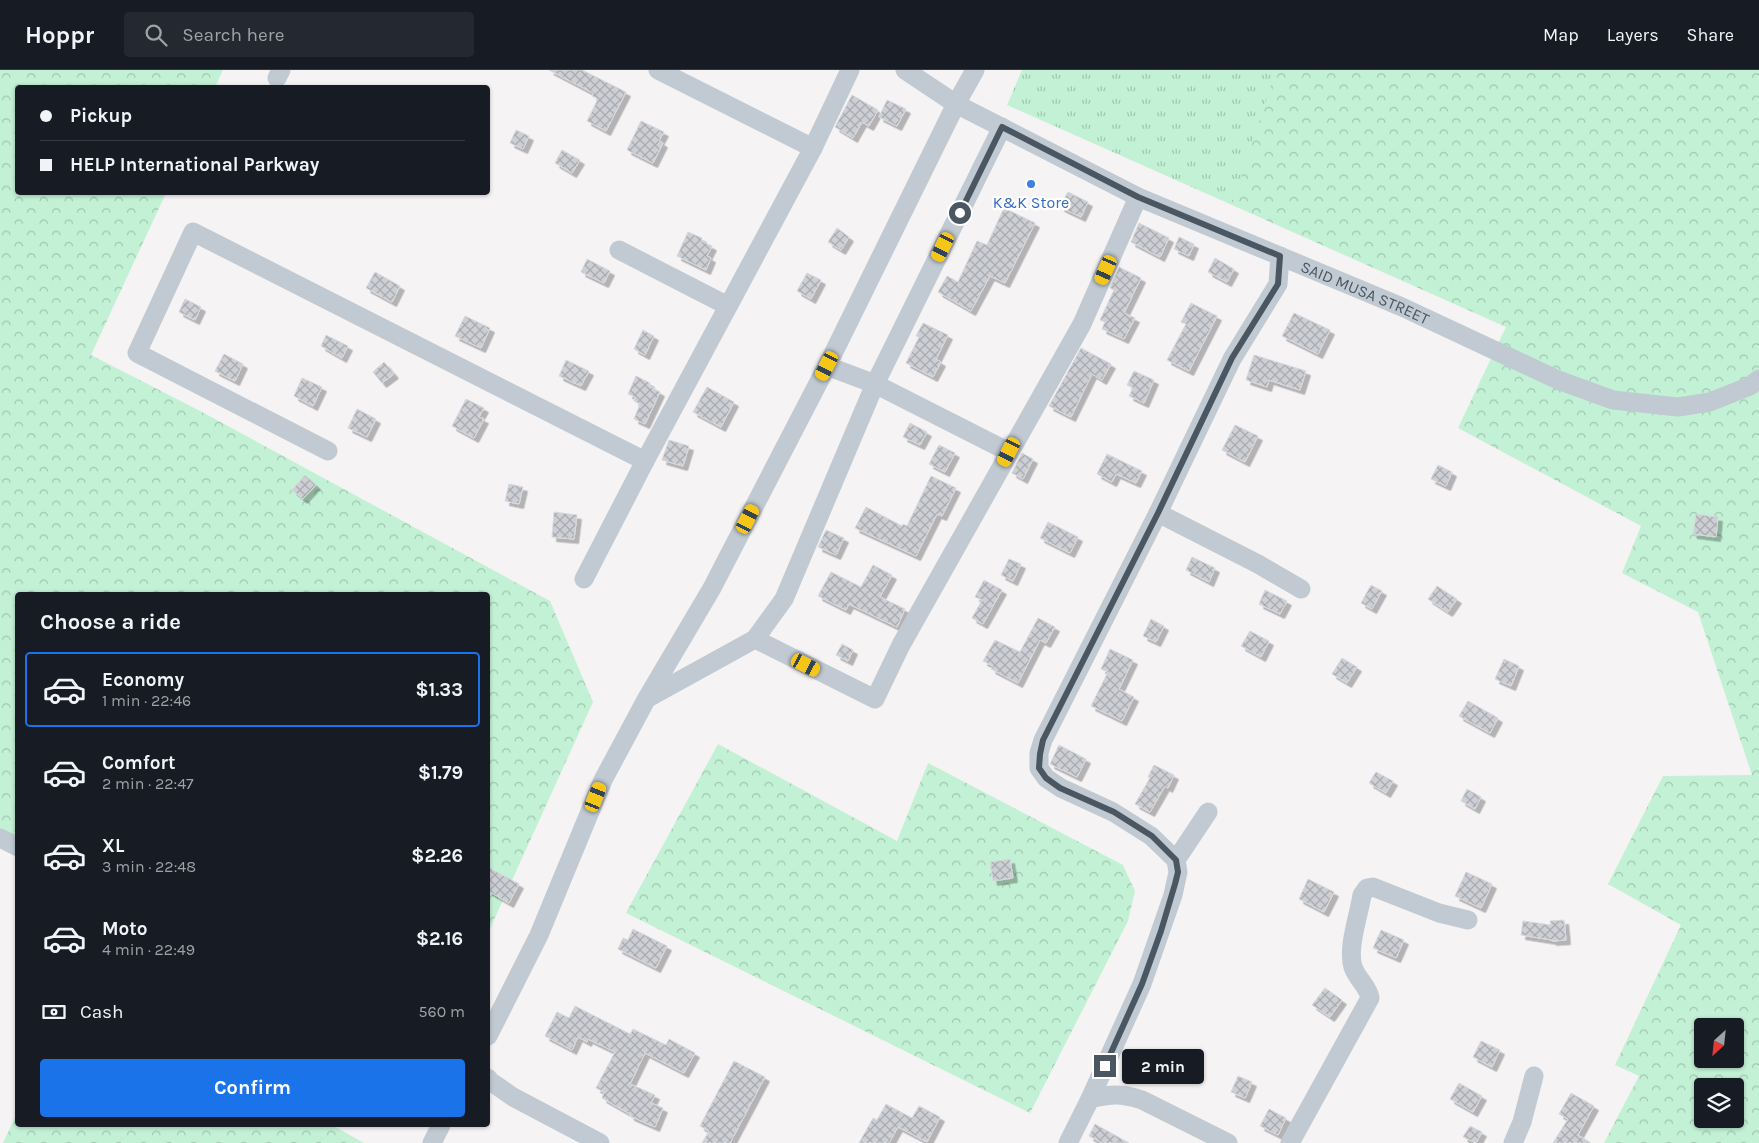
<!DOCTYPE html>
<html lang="en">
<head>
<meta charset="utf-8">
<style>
  :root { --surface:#171b24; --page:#242831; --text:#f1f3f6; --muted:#9ea1a6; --line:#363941; --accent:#1a73e8 }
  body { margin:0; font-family:Karla,sans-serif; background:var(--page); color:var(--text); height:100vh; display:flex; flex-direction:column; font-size:19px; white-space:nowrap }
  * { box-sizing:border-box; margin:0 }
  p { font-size:16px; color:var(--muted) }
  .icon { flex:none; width:28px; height:28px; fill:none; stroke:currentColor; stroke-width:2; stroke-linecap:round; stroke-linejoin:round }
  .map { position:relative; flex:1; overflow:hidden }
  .details { position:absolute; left:15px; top:522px; width:475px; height:535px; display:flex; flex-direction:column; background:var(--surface); border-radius:5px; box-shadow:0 1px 4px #0004 }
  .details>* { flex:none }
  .guide { position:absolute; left:15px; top:15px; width:475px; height:110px; border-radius:5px; box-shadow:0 1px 4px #0004; display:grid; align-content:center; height:110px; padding:0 25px; background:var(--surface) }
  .needle { width:32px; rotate:207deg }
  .fabs { position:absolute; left:1694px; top:948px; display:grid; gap:10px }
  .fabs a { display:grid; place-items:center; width:50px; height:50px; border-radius:5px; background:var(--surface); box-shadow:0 1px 4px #0004; font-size:25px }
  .end { position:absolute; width:22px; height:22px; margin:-11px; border:6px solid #4a5661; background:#fff; box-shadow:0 0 0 2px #fff }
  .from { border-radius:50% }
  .bubble { position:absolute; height:35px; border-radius:5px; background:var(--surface); box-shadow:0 1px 4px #0004; font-size:16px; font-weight:700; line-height:35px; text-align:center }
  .car { position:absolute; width:15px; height:30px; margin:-15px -8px; border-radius:6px; box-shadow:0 0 4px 1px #0007; background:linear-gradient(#f5c518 24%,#345 0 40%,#f5c518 0 76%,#345 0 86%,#f5c518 0) }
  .guide b { display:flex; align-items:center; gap:18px; height:48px; font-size:19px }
  .guide b+b { border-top:1px solid var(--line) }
  .guide i { width:12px; height:12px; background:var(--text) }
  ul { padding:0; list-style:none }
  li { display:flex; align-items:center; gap:15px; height:75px; margin:0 10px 8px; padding:0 15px; border:2px solid transparent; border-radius:5px }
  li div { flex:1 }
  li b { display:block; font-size:19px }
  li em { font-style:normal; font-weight:700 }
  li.selected { border-color:var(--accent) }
  li>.icon { width:45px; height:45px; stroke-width:1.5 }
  h2 { padding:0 25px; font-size:22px; line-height:60px }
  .pay { display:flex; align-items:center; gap:12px; height:55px; padding:0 25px; font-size:19px }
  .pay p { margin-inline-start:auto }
  .action { display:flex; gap:10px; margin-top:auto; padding:10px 25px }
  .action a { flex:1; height:58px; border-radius:5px; background:var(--accent); color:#fff; font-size:20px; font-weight:700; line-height:58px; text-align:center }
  header { display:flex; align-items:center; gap:30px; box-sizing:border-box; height:70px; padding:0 25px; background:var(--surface); border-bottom:1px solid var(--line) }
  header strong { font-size:24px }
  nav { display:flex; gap:28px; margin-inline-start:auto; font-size:18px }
  .search { width:350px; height:45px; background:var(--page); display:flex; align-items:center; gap:12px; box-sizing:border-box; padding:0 18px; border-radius:5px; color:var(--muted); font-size:19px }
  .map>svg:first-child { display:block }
  .grass { fill:url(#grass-tufts) }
  .forest { fill:url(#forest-crowns); fill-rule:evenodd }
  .building { fill:url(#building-cross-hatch); stroke:#d7d9de; filter:url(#shadow) }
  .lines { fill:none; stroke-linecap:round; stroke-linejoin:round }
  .minor { stroke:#c1cad2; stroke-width:19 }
  .route { stroke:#4a5661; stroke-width:6 }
  .shop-dot { fill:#3f7fe0; stroke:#fff; stroke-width:2 }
  .labels { text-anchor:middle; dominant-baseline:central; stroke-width:4.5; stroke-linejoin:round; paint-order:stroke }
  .shop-label { font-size:16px; fill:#366cbe; stroke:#fff }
  .street-label { font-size:16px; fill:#4a5661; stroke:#fff }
</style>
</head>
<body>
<header>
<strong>Hoppr</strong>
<div class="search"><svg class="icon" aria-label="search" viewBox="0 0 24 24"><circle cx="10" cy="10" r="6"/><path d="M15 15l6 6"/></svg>Search here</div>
<nav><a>Map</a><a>Layers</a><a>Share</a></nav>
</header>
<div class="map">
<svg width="1759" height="1073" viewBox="0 0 1759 1073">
  <defs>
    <pattern id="grass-tufts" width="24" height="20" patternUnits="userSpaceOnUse" patternTransform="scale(1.25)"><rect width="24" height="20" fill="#c3f1d5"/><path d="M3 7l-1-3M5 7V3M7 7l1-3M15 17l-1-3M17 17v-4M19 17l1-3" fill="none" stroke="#a0c6b0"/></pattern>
    <pattern id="forest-crowns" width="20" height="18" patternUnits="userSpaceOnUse" patternTransform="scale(1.25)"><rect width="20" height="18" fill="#c3f1d5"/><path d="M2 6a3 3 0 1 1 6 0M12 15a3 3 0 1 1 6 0" fill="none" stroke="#a0c6b0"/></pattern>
    <pattern id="building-cross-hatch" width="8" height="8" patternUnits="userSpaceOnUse" patternTransform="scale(1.25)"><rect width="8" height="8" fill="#cdcfd5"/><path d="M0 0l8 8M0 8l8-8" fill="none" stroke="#a8abb0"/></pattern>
    <filter id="shadow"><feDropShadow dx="4.5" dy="4.5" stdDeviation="0" flood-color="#0004"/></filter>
  </defs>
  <rect width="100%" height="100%" fill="#f5f3f3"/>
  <polygon class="grass" points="1022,0 1278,0 1238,125 1232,135 1007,35"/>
  <g class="forest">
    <polygon points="0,0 223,0 215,17 18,18 18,122 166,123 91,285 202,342 550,531 593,632 488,863 488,525 18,525 17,774 0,766"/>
    <path d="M1276 0H1759V1073H1604L1639 1006 1615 995 1681 855 1608 814 1663 706 1752 705 1698 542 1622 503 1641 456 1458 358 1506 257 1232 135ZM1702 956H1735V989H1702ZM1702 1016H1735V1049H1702Z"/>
    <polygon points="718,674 897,771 928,693 1123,795 1135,821 1128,851 1030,1043 626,843"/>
    <polygon points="17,1043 18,1055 332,1055 364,1073 3,1073"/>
  </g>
  <g class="building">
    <polygon points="549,0 582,0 626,22 606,61 587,51 598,29 592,26 593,23"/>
    <polygon points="852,25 878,40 869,56 862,52 853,68 835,57"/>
    <polygon points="887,30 906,39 897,56 879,47"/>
    <polygon points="641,51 664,62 659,71 663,73 653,93 627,80"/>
    <polygon points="516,60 529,66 523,79 510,73"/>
    <polygon points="562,80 580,90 572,103 555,93"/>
    <polygon points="1068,122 1088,132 1081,147 1060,137"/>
    <polygon points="1004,138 1035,153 1005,213 990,206 971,241 938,222 947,206 958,212 977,171 987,175"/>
    <polygon points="1139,153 1169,168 1160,187 1131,172"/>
    <polygon points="837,158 849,167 841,180 828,172"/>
    <polygon points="688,162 702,168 701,171 712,176 707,186 711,188 706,200 677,186"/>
    <polygon points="1179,167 1194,174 1189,186 1174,179"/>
    <polygon points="1215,188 1234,199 1227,212 1208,202"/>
    <polygon points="587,189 610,201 604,213 581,202"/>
    <polygon points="1119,197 1141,208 1124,243 1135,248 1124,269 1102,259 1105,252 1100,250 1114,220 1110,218"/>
    <polygon points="375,202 400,216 392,232 366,218"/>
    <polygon points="807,203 821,210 811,229 797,221"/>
    <polygon points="185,229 201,237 195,250 179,242"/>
    <polygon points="1191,233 1217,246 1189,301 1167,290 1186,254 1181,252"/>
    <polygon points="1294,243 1330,260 1318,284 1282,266"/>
    <polygon points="465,246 490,258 481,278 455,266"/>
    <polygon points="923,253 948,265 936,289 941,292 933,307 906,293 919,267 916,266"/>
    <polygon points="643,260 654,266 645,285 634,279"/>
    <polygon points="326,265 348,276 342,288 321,276"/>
    <polygon points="1081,278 1111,294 1102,310 1092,304 1071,347 1049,336"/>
    <polygon points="224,284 243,294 235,311 215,301"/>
    <polygon points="1254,285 1306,301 1300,320 1269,310 1267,317 1246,310"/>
    <polygon points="566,290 589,301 581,316 559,306"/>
    <polygon points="384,292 394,304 382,313 373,302"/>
    <polygon points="1134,301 1154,310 1144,333 1129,326 1133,318 1127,315"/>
    <polygon points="636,306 650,313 649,316 660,322 645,354 634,349 640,334 634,331 635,327 628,324"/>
    <polygon points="302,308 322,317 313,336 294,326"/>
    <polygon points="707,317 734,332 721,357 693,342"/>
    <polygon points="466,329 484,338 479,347 484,349 474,368 452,356"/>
    <polygon points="357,339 376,349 367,367 348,358"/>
    <polygon points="910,353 927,362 920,375 903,367"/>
    <polygon points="1235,355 1258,366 1245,392 1222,380"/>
    <polygon points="669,370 689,376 683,396 662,390"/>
    <polygon points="939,375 955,383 945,402 929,394"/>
    <polygon points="1022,383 1033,389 1023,409 1012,403"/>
    <polygon points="1107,384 1142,401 1136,413 1116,404 1112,412 1097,404"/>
    <polygon points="1438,395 1452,402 1446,416 1431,409"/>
    <polygon points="305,405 316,415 303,429 292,420"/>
    <polygon points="931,406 956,418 942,446 937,444 916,486 855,458 866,437 902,456 903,454 907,456"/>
    <polygon points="509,414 523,417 519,434 505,431"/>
    <polygon points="554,442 577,445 574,469 552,467"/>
    <polygon points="1696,444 1718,447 1716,467 1693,464"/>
    <polygon points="1048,452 1078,467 1070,483 1040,468"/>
    <polygon points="826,460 844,468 836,485 818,477"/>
    <polygon points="1192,487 1215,498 1209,512 1186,500"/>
    <polygon points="1009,489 1021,494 1013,511 1001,505"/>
    <polygon points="873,495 892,505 880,527 905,539 897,557 849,534 846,540 818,526 831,502 861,517"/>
    <polygon points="984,510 1002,520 983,554 972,548 982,530 975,527"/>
    <polygon points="1371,515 1382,521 1372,539 1361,533"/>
    <polygon points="1437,516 1457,529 1448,542 1428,529"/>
    <polygon points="1265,520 1287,531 1280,544 1259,534"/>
    <polygon points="1038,548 1055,557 1046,573 1040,570 1018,613 991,599 993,596 983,591 995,570 1020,582"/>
    <polygon points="1151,549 1164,556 1156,572 1143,566"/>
    <polygon points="1250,561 1269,571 1261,587 1241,576"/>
    <polygon points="842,574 853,580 848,591 836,585"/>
    <polygon points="1110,579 1133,590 1119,619 1134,627 1122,651 1091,636 1108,602 1101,599"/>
    <polygon points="1342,588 1357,597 1347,613 1332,604"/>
    <polygon points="1504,589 1519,596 1511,616 1495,609"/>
    <polygon points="1468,631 1498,648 1490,663 1459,646"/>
    <polygon points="1059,675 1086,689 1077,707 1050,694"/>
    <polygon points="1154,695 1174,705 1168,718 1165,716 1150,742 1135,734 1150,708 1148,707"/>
    <polygon points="1376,702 1393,711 1386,723 1369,713"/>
    <polygon points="1467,719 1481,727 1475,739 1461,731"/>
    <polygon points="1010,789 1013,808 993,811 990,792"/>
    <polygon points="488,797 519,814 509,833 488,821"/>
    <polygon points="1466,802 1492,814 1481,838 1455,826"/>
    <polygon points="1308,809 1334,822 1324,842 1299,829"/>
    <polygon points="1564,850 1566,870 1552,871 1552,870 1521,865 1523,851 1551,855 1550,851"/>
    <polygon points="633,859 667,876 656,898 618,879 623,868 628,870"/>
    <polygon points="1381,860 1404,870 1396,888 1373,878"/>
    <polygon points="1325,918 1342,930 1330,947 1312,935"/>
    <polygon points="575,936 630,964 633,959 666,975 669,969 695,983 684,1003 645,983 630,1014 655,1025 651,1033 663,1038 655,1057 630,1046 630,1044 602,1028 604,1022 596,1018 615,982 588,969 587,972 578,967 572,980 545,966 557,942 569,948"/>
    <polygon points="1481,971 1500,980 1492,997 1473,987"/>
    <polygon points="1166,983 1183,993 1174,1007 1158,997"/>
    <polygon points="734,991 765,1007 730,1073 702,1073 709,1061 700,1056"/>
    <polygon points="1238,1006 1252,1012 1245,1028 1231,1022"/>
    <polygon points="1459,1013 1482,1026 1473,1042 1450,1029"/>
    <polygon points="1571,1023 1594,1036 1578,1065 1591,1073 1553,1073 1568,1049 1559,1044"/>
    <polygon points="886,1034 912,1048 919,1036 940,1047 927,1072 898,1057 889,1073 859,1073 873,1048 877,1050"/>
    <polygon points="1269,1039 1286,1048 1278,1065 1260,1056"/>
    <polygon points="1095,1054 1129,1073 1103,1073 1089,1066"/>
    <polygon points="1470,1056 1482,1062 1476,1073 1463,1067"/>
  </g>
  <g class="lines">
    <g class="minor">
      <polyline points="658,0 813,78"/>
      <path id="s1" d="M905 0 956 34 1138 127 1402 237 1558 310 1613 330 1678 337 1710 332 1750 316 1759 309"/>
      <polyline points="277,8 281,0"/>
      <polyline points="619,180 728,236"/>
      <polyline points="827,296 875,314 1009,382"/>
      <polyline points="328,381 137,283 193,162 645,391"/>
      <polyline points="1158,443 1258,494 1301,519"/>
      <polyline points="584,509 645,391 813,78 850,0"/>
      <polyline points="755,569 875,629 901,575 1082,254 1138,127"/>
      <polyline points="648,628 755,569 784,529 875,314 1002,57"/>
      <polyline points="0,768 18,777"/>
      <polyline points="1176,790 1151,766 1113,742 1061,718 1046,708 1039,698 1039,683 1043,670 1158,443 1232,289 1278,214 1280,186"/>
      <polyline points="488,966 539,865 603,710 647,628 712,518 827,296 956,34 975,0"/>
      <polyline points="488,1008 490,1011 513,1027 600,1073"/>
      <path d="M1090 1029C1110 1024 1121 1023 1142 1030L1228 1073"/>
      <polyline points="432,1073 441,1055"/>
      <polyline points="1068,1073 1090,1029 1142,914 1173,825 1178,802 1176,790 1208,742"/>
      <path d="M1290 1073 1370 928C1368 916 1357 909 1353 897 1347 878 1359 845 1362 825L1367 818 1373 817 1439 843 1468 850"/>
      <polyline points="1513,1073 1522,1052 1534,1006"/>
    </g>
  </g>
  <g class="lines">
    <polyline class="route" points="960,143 1002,57 1138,127 1280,186 1278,214 1232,288 1158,443 1043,670 1040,684 1039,698 1046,708 1060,718 1114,742 1152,766 1176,790 1178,802 1175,814 1161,861 1142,914 1105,996"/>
  </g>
  <circle class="shop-dot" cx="1031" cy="114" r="5"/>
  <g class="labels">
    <g class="shop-label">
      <text x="1031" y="132">K&amp;K Store</text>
    </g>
    <g class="street-label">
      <text stroke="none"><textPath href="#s1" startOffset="512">SAID MUSA STREET</textPath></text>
    </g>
  </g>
</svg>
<div class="fabs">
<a><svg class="needle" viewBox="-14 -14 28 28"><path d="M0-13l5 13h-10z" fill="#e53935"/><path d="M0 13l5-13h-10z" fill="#9ea1a6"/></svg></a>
<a><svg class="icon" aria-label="layers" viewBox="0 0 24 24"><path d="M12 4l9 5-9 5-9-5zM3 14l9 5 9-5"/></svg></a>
</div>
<i class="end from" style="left:960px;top:143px"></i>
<i class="end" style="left:1105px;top:996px"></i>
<div class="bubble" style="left:1122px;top:979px;width:82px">2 min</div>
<i class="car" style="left:943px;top:177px;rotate:206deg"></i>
<i class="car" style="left:1106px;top:200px;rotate:204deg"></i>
<i class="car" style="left:827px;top:296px;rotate:207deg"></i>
<i class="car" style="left:1009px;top:382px;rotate:207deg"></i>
<i class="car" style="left:748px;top:449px;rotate:27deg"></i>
<i class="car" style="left:806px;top:595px;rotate:117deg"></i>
<i class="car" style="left:596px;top:727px;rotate:22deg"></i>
<div class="guide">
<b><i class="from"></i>Pickup</b>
<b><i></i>HELP International Parkway</b>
</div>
<section class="details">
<h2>Choose a ride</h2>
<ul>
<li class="selected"><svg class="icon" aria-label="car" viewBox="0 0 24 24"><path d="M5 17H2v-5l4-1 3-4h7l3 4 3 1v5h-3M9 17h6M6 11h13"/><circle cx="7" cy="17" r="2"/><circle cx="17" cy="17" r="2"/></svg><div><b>Economy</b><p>1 min · 22:46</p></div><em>$1.33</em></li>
<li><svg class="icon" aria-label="car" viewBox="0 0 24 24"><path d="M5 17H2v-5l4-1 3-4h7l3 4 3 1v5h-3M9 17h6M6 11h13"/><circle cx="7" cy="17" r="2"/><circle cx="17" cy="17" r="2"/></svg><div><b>Comfort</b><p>2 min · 22:47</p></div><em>$1.79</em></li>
<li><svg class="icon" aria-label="car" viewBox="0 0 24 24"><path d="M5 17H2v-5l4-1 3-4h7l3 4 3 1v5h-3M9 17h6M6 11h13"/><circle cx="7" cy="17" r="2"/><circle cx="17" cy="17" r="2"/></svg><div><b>XL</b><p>3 min · 22:48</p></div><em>$2.26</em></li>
<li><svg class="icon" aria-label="car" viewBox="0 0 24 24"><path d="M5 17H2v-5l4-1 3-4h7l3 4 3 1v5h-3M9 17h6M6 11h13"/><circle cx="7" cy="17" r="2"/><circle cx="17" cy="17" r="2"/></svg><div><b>Moto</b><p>4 min · 22:49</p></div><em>$2.16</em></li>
</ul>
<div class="pay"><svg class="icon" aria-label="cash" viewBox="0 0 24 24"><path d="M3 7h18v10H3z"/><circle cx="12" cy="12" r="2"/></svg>Cash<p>560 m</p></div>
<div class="action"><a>Confirm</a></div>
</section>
</div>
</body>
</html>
